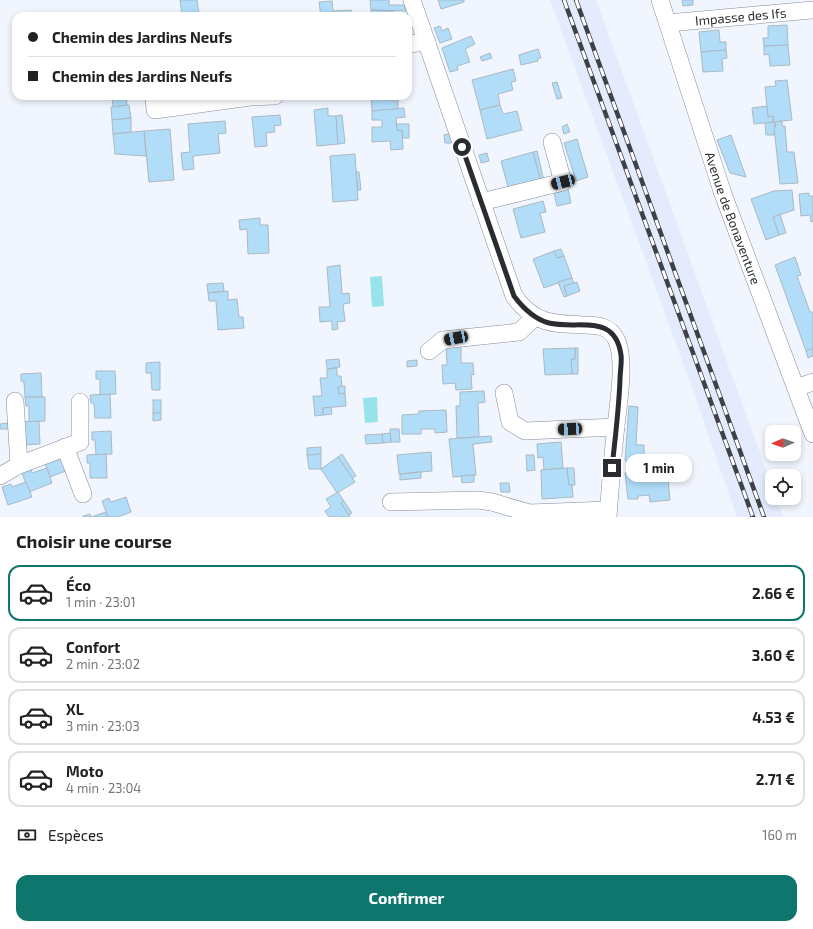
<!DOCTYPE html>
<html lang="fr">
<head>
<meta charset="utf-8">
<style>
  :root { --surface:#fff; --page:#f2f2f2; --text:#222; --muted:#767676; --line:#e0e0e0; --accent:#0f766e }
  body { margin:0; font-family:"Exo 2",sans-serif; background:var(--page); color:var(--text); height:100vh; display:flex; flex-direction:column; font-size:15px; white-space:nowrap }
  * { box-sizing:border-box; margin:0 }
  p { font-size:13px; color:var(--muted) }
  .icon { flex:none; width:22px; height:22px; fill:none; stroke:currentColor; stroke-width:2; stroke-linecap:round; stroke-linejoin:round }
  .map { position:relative; height:517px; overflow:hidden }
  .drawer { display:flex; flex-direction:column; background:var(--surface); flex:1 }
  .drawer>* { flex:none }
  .hud { position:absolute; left:12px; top:12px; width:400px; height:88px; border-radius:12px; box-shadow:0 2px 6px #0003; display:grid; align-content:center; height:88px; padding:0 16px; background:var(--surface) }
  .needle { width:26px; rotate:268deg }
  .buttons { position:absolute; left:765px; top:425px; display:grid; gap:8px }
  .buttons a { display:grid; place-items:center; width:36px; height:36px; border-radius:8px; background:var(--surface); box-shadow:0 2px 6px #0003; font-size:20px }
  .end { position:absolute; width:18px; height:18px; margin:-9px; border:5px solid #2a2c32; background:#fff; box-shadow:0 0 0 2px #fff }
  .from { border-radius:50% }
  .bubble { position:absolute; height:28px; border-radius:12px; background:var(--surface); box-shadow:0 2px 6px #0003; font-size:13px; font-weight:700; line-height:28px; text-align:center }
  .car { position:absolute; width:12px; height:24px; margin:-12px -6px; border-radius:5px; box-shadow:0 0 3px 1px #0007; background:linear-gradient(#222 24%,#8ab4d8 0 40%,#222 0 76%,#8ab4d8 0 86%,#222 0) }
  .hud b { display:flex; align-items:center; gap:14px; height:38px; font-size:15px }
  .hud b+b { border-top:1px solid var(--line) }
  .hud i { width:10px; height:10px; background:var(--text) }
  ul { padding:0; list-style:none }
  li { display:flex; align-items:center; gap:12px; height:56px; margin:0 8px 6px; padding:0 8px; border:2px solid var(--line); border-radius:12px }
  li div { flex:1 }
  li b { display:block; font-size:15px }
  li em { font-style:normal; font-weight:700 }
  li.current { border-color:var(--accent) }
  li>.icon { width:36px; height:36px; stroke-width:1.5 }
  h2 { padding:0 16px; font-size:18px; line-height:48px }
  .pay { display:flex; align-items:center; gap:10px; height:44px; padding:0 16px; font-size:15px }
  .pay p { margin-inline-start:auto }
  .cta { display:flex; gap:8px; margin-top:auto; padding:8px 16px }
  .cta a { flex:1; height:46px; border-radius:12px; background:var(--accent); color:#fff; font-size:16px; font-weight:700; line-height:46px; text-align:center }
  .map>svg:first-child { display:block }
  .built { fill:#e3ebfd }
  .water { fill:#98e3ea }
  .building { fill:#b1ddf8; stroke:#aab9c3 }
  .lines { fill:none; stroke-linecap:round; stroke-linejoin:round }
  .minor-casing { stroke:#858b99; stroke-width:18 }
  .minor { stroke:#fff; stroke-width:17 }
  .rail-casing { stroke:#3f4148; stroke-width:4.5 }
  .rail { stroke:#fff; stroke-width:3; stroke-dasharray:9; stroke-linecap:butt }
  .route { stroke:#2a2c32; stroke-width:5 }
  .labels { text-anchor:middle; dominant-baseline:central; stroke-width:3; stroke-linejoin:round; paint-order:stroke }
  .street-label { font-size:13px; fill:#2a2c32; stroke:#fff }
</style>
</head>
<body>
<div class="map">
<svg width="813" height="517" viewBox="0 0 813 517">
  <rect width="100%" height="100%" fill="#f1f5fe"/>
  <polygon class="built" points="550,0 596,0 772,486 772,498 776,498 783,517 737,517 689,379"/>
  <g class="water">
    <polygon points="382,276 384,306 372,307 370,277"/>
    <polygon points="377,397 378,422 365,423 363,398"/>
  </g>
  <g class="building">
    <polygon points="180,0 197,0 199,13 182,15"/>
    <polygon points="370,0 389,0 389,5 404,5 406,11 371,10"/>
    <polygon points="438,0 464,0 464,2 441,9"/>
    <polygon points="682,0 693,0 693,5 683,6"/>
    <polygon points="332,1 333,11 351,10 352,16 321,16 319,2"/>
    <polygon points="371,10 393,11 393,16 371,16"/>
    <polygon points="787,25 788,45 764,46 763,38 768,38 768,26"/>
    <polygon points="440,26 442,31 448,28 452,39 440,43 434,28"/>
    <polygon points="719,30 720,42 726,42 726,50 701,52 699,32"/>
    <polygon points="471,36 475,44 465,49 470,62 457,66 458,70 450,72 442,48"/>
    <polygon points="788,45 790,65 770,66 769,54 764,55 764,46"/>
    <polygon points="538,49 541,58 538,58 538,61 521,65 519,55"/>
    <polygon points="726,50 727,58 722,59 723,71 703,72 701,52"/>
    <polygon points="490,53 492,58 482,61 480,57"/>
    <polygon points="513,69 516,81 511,82 513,90 498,94 500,105 480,110 472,80"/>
    <polygon points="787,80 792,120 773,122 773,116 768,117 765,87 776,86 775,81"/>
    <polygon points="557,82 562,98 557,99 552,83"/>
    <polygon points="112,96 126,96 127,105 113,107"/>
    <polygon points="371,96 385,96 385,100 398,100 398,109 372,111"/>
    <polygon points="129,105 131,118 112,120 111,107"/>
    <polygon points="500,105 503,114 517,111 522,130 487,139 480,110"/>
    <polygon points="767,106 768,117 773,116 773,122 754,124 752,108"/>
    <polygon points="328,108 328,116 336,116 338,144 317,146 314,110"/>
    <polygon points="404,108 405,117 396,118 397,130 402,130 403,149 391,150 390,141 372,142 372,127 382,127 382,120 372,120 372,111"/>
    <polygon points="280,115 281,125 274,126 275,132 266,133 267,146 255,147 252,117"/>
    <polygon points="342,115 345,143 338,144 336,116"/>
    <polygon points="131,118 131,132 113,134 112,120"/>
    <polygon points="225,121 226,133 218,134 220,153 193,156 194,169 183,170 181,153 190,152 188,124"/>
    <polygon points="782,121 782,126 785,126 787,152 794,152 798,183 780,184 774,127 776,127 775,122"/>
    <polygon points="775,122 774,135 766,135 765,123"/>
    <polygon points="396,124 409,124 409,138 403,138 402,130 397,130"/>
    <polygon points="567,124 570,132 564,134 562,127"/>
    <polygon points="170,129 174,180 149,182 144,131"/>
    <polygon points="144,131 146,156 115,154 113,134"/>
    <polygon points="449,134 453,143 445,143 444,135"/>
    <polygon points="731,135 746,177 730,173 717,140"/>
    <polygon points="577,139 588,177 576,181 564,143"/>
    <polygon points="537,151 544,181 541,182 533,152"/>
    <polygon points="533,152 541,182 509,191 501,161"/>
    <polygon points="487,153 489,161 481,163 479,155"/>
    <polygon points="355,154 358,200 333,202 330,156"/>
    <polygon points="356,172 359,172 361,190 358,190"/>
    <polygon points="568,189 571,203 557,206 554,193"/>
    <polygon points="792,190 794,210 773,217 779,235 766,240 751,199 774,191"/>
    <polygon points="809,193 809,196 813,196 813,221 811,222 810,215 801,216 799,194"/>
    <polygon points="543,201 546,212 540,213 545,232 521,238 513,209"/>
    <polygon points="780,214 786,233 779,235 773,217"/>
    <polygon points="260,218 260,225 268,225 269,253 248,254 247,229 240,230 239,220"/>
    <polygon points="561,249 564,256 557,258 554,251"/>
    <polygon points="554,251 557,258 564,256 572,278 544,288 533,259"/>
    <polygon points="795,257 801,275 797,276 810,312 813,312 813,348 806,351 775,265"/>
    <polygon points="340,265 342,294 349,293 350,303 343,304 345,321 337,322 338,329 332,330 332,321 320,322 319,307 330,307 327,267"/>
    <polygon points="572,278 574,283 564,286 567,296 564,297 558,282"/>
    <polygon points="577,282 580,291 567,296 564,286"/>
    <polygon points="223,283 224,291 208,293 207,284"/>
    <polygon points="228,291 228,300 237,299 239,317 243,317 244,328 218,330 216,301 209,301 208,293"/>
    <polygon points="461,342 461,363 473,363 474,375 471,374 472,389 456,390 455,383 443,384 442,365 447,365 446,344"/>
    <polygon points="575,348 578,348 578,374 572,374 571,359 575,359"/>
    <polygon points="575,348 575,359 571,359 572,374 545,375 543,349"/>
    <polygon points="813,348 813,356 808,358 806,351"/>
    <polygon points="339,359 340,367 327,369 326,360"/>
    <polygon points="417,360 417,366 407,367 407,361"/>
    <polygon points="160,362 160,390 152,390 151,373 146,373 146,363"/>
    <polygon points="337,368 337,376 341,376 342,386 338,387 339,394 345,393 346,406 323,408 323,415 315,416 313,396 322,396 320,378 327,378 327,369"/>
    <polygon points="96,371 115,371 116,394 100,395 100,379 96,379"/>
    <polygon points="41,373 42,397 25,397 24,382 21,381 21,374"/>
    <polygon points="345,386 345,393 339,394 338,387"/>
    <polygon points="484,391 485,402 478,403 479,437 457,438 456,406 460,406 460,392"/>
    <polygon points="110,394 111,418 95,418 94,403 91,403 90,395"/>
    <polygon points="25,397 45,397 45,421 29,422 29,406 26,406"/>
    <rect x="153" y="400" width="8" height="13"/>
    <polygon points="629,406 638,407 636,445 644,445 644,460 625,461"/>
    <polygon points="331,407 332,414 323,415 323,408"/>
    <polygon points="446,410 447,432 435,433 435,429 421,429 421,434 402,434 402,415 419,414 419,411"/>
    <polygon points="153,413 161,413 161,420 153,421"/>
    <polygon points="39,421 40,444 24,445 19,422"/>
    <polygon points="9,423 9,429 0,429 0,424"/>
    <polygon points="390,429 399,429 400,442 391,442"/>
    <polygon points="111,431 112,454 96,455 95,440 92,440 92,432"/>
    <polygon points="390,433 391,442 383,443 382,434"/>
    <polygon points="382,434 383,443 366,444 365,435"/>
    <polygon points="491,436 492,442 473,444 476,475 453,477 449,439"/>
    <polygon points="561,442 563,468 544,470 543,457 538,458 537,444"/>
    <polygon points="321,447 321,454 307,455 307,448"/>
    <polygon points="431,452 432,471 399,474 397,455"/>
    <polygon points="66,453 71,469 50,477 43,458"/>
    <polygon points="106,454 107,478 90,478 90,463 87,463 87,455"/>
    <polygon points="321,454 321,469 309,469 307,455"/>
    <polygon points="342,454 356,476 352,478 338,457"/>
    <polygon points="526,455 534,455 535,470 527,471"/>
    <polygon points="338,457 355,482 337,493 321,469"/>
    <polygon points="47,468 52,483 29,492 22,473 31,469 32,473"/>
    <polygon points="567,468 569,485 572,485 573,497 542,499 541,470"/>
    <polygon points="567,468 574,468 575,485 569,485"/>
    <polygon points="668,469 668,479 662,479 661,470"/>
    <polygon points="661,470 662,479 668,479 670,500 650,502 649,495 638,496 638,499 628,499 625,473 637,472 638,476 646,475 646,471"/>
    <polygon points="421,472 421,478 400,480 400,474"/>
    <polygon points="474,475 474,482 462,483 461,476"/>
    <polygon points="26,482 32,497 8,505 2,487 11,484 12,487"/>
    <polygon points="500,483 509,483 510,492 501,492"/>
    <polygon points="338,492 344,501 341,503 350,517 329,517 325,511 331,507 326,499"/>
    <polygon points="126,497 131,512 118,517 108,517 102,501 109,498 111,502"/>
    <polygon points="344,501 352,513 349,515 341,503"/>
    <polygon points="106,512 108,517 83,517 83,516 90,514 91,517"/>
  </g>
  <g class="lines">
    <defs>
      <g id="minor">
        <path d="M412 0 514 296C534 324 553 324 585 325 598 325 609 326 616 339 627 360 617 411 615 435 612 463 610 490 608 517"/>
        <path id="s1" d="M660 0 723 194 813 434"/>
        <path id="s2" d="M668 23 813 10"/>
        <polyline points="408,44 427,42"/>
        <polyline points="154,96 155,110 250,97 275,96"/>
        <polyline points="481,202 563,182 552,142"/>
        <polyline points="429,351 443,340 519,332 535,317"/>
        <polyline points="796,388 813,382"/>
        <polyline points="504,393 510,422 525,431 616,427"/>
        <polyline points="15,401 19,465"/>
        <polyline points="65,447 83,494"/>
        <polyline points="0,476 19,465 80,442 80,402"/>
        <polyline points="391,502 478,500 492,502 529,513 608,510"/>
      </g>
    </defs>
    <use href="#minor" class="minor-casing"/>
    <use href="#minor" class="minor"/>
    <defs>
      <g id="rail">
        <polyline points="564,0 753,517"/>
        <polyline points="576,0 764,517"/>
      </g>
    </defs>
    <use href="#rail" class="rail-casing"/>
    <use href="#rail" class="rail"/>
  </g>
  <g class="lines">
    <path class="route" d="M462 147 514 296C523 308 534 319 549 323 578 330 615 312 621 355 622 363 620 372 620 379 619 409 615 439 612 468"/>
  </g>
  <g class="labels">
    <g class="street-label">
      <text stroke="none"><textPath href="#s2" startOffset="73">Impasse des Ifs</textPath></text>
      <text stroke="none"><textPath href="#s1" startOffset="230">Avenue de Bonaventure</textPath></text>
    </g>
  </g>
</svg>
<div class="buttons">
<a><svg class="needle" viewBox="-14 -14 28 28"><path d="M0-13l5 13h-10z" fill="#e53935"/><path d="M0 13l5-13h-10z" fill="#767676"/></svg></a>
<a><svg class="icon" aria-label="locate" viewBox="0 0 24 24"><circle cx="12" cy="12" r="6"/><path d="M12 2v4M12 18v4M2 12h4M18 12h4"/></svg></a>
</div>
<i class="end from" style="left:462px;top:147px"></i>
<i class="end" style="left:612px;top:468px"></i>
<div class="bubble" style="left:626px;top:454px;width:66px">1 min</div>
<i class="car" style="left:563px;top:182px;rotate:256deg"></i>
<i class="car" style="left:456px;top:338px;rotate:259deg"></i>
<i class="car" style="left:570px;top:429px;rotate:267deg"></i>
<div class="hud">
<b><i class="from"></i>Chemin des Jardins Neufs</b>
<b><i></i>Chemin des Jardins Neufs</b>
</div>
</div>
<section class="drawer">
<h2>Choisir une course</h2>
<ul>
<li class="current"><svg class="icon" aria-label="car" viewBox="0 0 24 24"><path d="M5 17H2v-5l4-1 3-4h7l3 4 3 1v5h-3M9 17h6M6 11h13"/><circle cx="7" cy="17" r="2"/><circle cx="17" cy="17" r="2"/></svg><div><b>Éco</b><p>1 min · 23:01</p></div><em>2.66 €</em></li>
<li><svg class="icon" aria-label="car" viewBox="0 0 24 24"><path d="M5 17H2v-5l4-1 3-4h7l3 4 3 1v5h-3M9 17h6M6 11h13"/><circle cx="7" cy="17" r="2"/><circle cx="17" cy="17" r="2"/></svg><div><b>Confort</b><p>2 min · 23:02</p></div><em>3.60 €</em></li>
<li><svg class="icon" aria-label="car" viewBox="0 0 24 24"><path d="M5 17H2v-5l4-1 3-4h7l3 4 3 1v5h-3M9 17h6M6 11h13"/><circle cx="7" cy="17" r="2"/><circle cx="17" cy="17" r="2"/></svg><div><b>XL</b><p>3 min · 23:03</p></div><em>4.53 €</em></li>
<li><svg class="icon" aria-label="car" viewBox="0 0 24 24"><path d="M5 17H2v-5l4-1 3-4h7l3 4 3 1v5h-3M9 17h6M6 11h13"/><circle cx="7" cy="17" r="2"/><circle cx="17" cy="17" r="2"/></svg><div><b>Moto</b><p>4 min · 23:04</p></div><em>2.71 €</em></li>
</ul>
<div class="pay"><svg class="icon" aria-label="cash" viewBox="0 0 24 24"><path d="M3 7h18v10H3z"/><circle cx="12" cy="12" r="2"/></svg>Espèces<p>160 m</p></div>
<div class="cta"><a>Confirmer</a></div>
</section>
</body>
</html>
